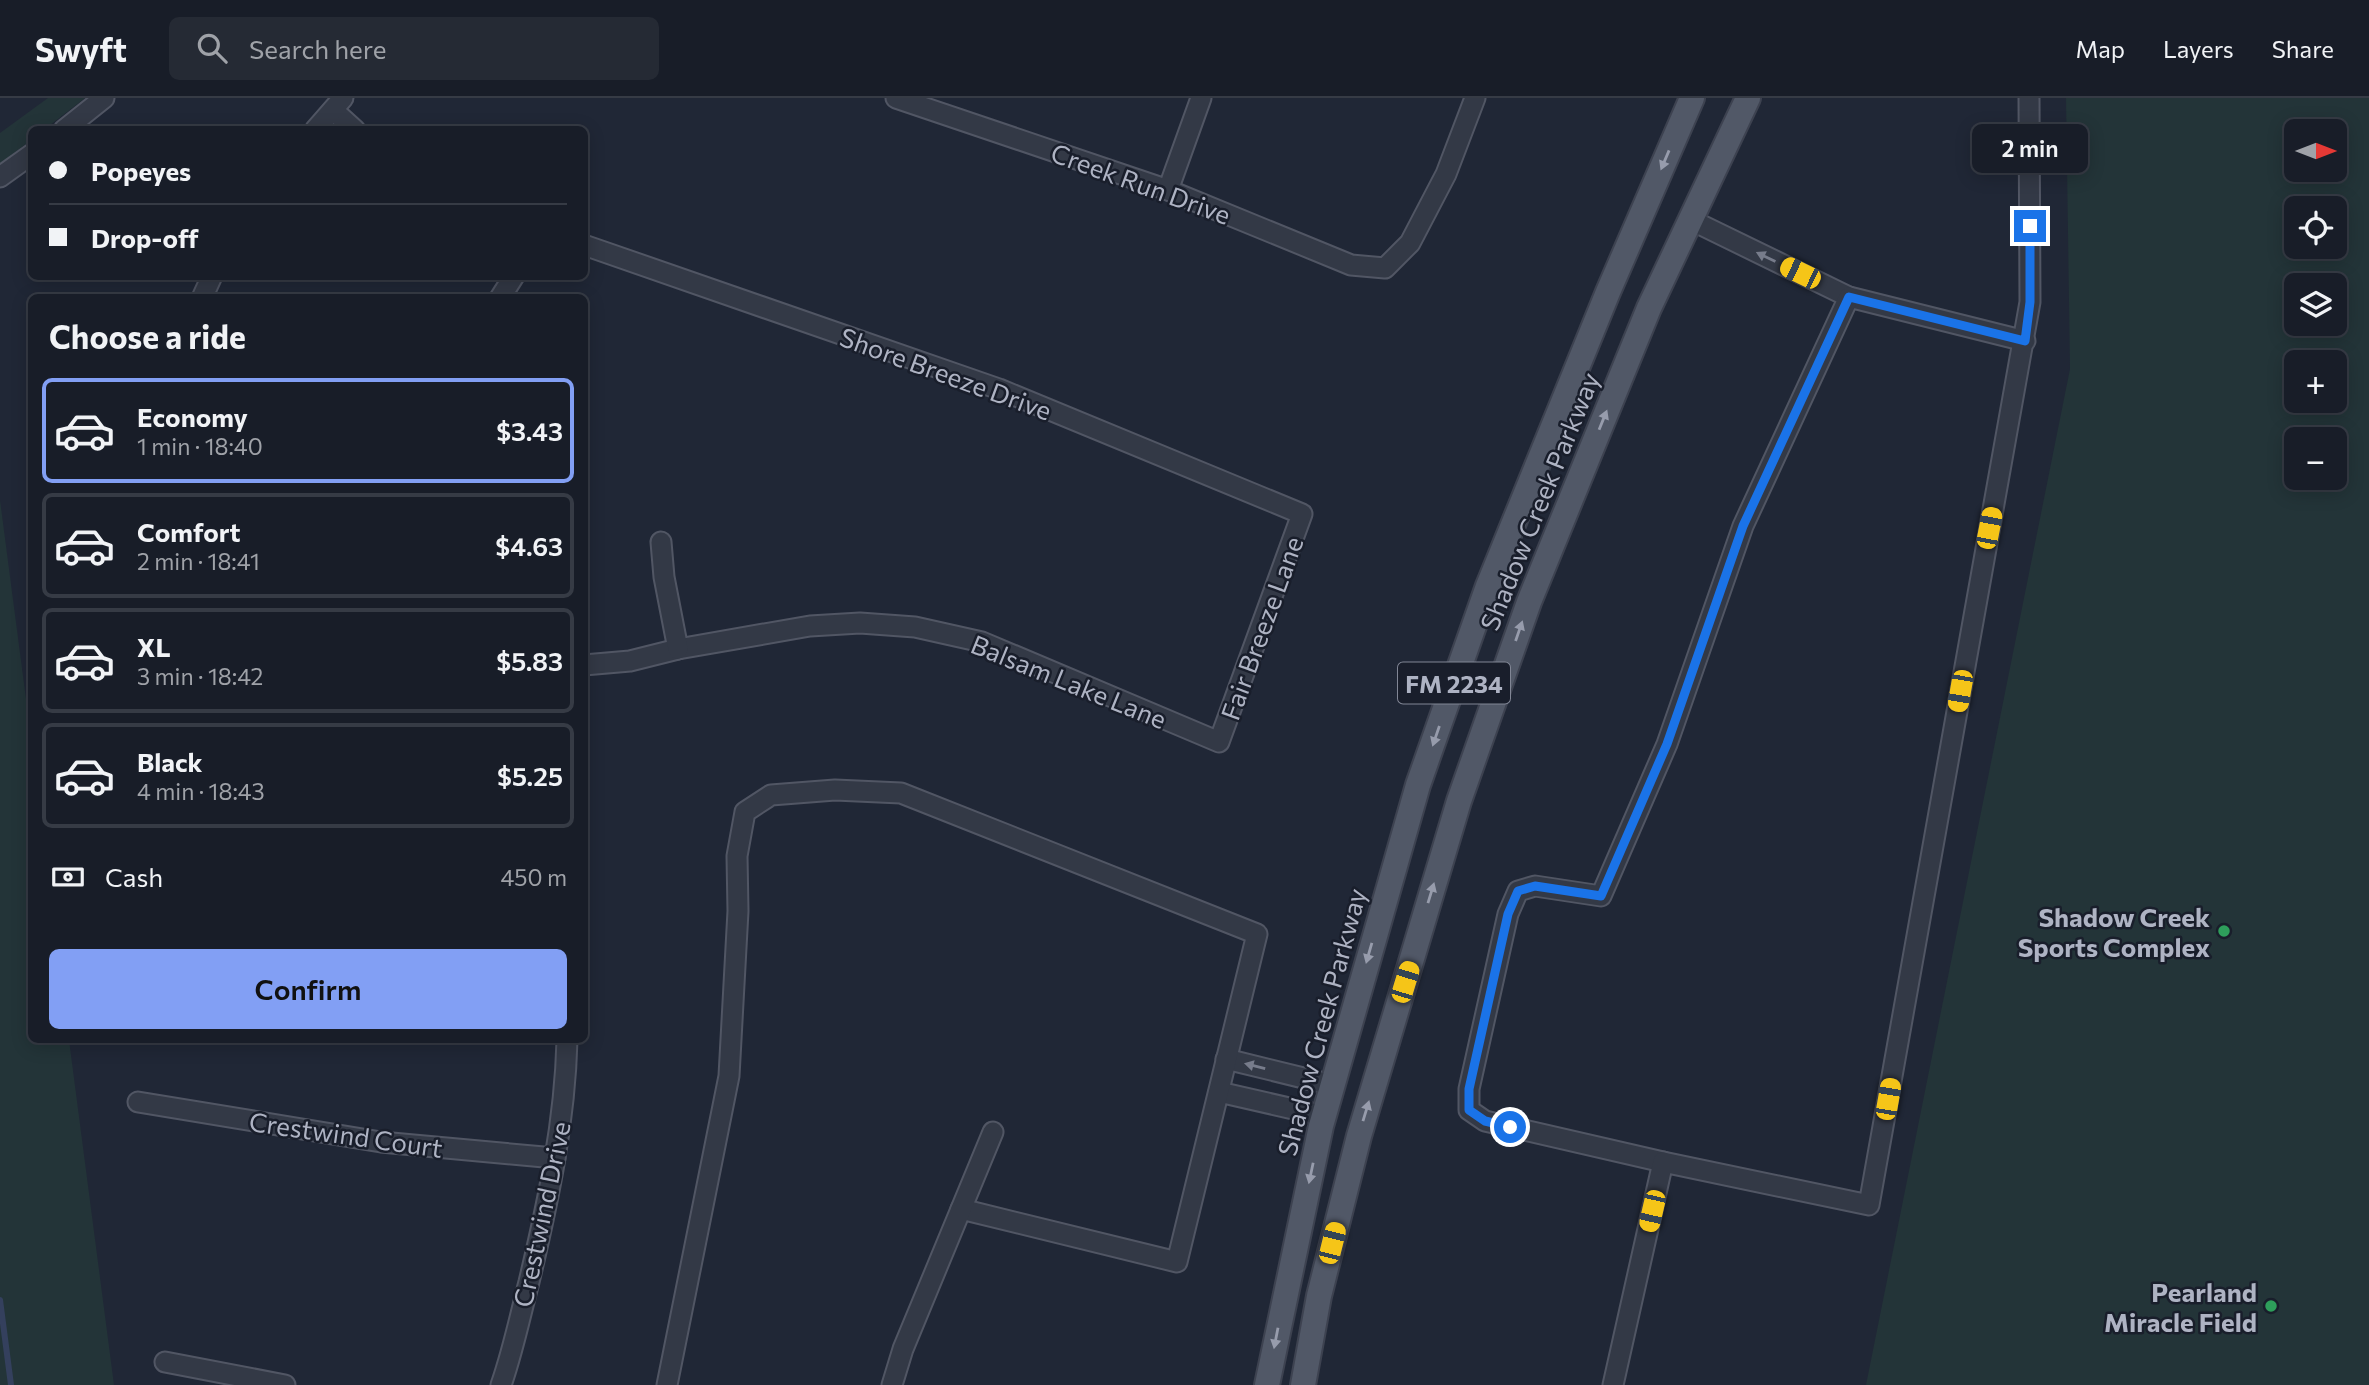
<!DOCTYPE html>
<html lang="en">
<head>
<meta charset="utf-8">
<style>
  :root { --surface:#181d28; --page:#252a34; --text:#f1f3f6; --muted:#9fa2a8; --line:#363b45; --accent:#829ff4 }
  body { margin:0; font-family:Commissioner,sans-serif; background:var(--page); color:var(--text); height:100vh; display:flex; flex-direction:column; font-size:26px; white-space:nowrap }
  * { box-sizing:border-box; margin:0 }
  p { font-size:23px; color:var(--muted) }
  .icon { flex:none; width:38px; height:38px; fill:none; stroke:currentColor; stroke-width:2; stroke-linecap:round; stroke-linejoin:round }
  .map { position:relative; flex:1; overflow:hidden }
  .sheet { position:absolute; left:28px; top:196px; width:560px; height:749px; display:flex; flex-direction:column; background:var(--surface); border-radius:10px; box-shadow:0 4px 18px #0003,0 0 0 2px var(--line) }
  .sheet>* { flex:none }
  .hud { position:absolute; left:28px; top:28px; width:560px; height:154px; border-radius:10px; box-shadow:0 4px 18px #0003,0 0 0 2px var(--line); display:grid; align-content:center; height:154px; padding:0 21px; background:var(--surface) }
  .needle { width:46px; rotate:90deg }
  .fabs { position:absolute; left:2284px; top:21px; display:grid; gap:14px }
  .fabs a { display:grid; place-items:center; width:63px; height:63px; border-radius:10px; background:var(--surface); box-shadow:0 4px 18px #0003,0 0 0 2px var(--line); font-size:35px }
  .end { position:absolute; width:32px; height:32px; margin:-16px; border:9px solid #1a73e8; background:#fff; box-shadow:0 0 0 4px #fff }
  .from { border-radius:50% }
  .bubble { position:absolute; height:49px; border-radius:10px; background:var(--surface); box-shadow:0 4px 18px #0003,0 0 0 2px var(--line); font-size:23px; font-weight:600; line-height:49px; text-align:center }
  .car { position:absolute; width:21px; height:42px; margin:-21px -10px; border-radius:9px; box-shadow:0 0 5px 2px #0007; background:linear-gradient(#f5c518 24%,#345 0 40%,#f5c518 0 76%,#345 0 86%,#f5c518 0) }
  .hud b { display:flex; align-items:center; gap:24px; height:66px; font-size:26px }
  .hud b+b { border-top:2px solid var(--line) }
  .hud i { width:18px; height:18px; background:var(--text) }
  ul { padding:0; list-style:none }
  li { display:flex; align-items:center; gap:21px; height:105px; margin:0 14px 10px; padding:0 7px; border:4px solid var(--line); border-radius:10px }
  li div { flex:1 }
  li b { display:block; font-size:26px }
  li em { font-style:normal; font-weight:600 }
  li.on { border-color:var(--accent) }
  li>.icon { width:63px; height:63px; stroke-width:1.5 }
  h2 { padding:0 21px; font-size:32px; line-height:84px }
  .pay { display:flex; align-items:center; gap:18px; height:77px; padding:0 21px; font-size:26px }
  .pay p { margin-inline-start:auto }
  .button { display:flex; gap:14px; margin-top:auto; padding:14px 21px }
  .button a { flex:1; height:80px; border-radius:10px; background:var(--accent); color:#111; font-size:28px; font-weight:600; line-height:80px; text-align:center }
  header { display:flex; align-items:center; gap:42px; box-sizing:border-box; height:98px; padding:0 35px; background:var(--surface); border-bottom:2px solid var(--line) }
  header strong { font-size:33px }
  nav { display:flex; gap:38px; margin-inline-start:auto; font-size:24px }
  .search { width:490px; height:63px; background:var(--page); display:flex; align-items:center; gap:18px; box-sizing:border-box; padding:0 24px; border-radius:10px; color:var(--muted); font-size:26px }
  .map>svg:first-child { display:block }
  .green { fill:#233438; fill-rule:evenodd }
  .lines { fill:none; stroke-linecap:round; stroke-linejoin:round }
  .stream { stroke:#34405d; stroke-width:6 }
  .minor-casing { stroke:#515664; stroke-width:23 }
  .major-casing { stroke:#3d4250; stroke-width:28 }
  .minor { stroke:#333946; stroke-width:19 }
  .major { stroke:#515867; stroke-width:24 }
  .oneway { fill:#979cac }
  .oneway2 { fill:#777c8b }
  .route { stroke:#1a73e8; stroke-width:9 }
  .leisure-dot { fill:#2e9e5b; stroke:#191e2b; stroke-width:2.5 }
  .labels { text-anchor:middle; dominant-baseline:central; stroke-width:5; stroke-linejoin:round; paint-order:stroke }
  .shield { fill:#191e2b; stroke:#818695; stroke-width:2 }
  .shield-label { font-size:24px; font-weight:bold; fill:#aeb3c3 }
  .street-label { font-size:26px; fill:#aeb3c3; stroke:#191e2b }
  .poi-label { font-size:26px; font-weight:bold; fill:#aeb3c3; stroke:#191e2b; text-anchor:end }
</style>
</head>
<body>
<header>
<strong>Swyft</strong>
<div class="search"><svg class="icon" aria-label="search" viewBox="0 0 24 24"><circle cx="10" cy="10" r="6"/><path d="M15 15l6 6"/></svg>Search here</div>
<nav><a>Map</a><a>Layers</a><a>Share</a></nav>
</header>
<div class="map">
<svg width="2369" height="1287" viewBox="0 0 2369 1287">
  <rect width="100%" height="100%" fill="#202736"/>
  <g class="green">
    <polygon points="48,0 85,0 45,31 32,32 31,42 0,66 0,35"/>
    <path d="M2066 0H2369V1287H1866L2070 271ZM2296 33H2334V72H2296ZM2296 110H2334V149H2296ZM2334 187V226H2296V187ZM2334 264V303H2296V264ZM2334 341V380H2296V341Z"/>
    <polygon points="0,402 32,647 32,942 69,942 114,1287 0,1287"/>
  </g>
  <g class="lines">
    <polyline class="stream" points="0,1202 11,1287"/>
    <defs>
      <g id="minor">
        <polyline points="896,0 1168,92 1351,167 1385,170 1410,145 1446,76 1475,0"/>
        <polyline points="333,12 355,32"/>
        <polyline points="64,32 104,0"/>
        <polyline points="315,32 343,0"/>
        <polyline points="0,79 32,56"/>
        <polyline points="1168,92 1201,0"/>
        <polyline points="1689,121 1849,199 2025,243"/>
        <polyline points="584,147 999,291 1302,416 1219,644 982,544 915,529 860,525 810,528 678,551 630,563 584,567"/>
        <polyline points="202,200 212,178"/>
        <polyline points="500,200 514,178"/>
        <polyline points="661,444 664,479 678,551"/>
        <polyline points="1226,961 1332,987"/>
        <polyline points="1219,994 1324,1018"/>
        <polyline points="138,1004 381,1044 555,1060"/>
        <polyline points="1663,1064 1485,1023 1469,1012 1469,991 1508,816 1518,793 1535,788 1601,798 1667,646 1743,428 1849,199"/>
        <polyline points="165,1264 285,1287"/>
        <path d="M501 1287C513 1253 520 1218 529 1184 548 1104 565 1024 567 942"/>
        <polyline points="667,1287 729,978 738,813 737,758 745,714 771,697 835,692 901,695 1257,836 1177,1164 961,1111"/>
        <polyline points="892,1287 903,1251 993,1034"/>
        <polyline points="1613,1287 1663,1064 1869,1107 2030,204 2029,0"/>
      </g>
      <g id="major">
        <polyline points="1267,1287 1321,1028 1418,687 1488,488 1608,194 1692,0"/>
        <polyline points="1303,1287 1319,1198 1359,1038 1459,703 1529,504 1649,210 1748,0"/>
      </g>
    </defs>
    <use href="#minor" class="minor-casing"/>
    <use href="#major" class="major-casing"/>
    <use href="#minor" class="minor"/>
    <use href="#major" class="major"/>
  </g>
  <defs><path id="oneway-solid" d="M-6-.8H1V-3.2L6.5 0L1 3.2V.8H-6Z" transform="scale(1.75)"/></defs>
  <g class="oneway">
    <use href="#oneway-solid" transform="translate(1665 62) rotate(113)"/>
    <use href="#oneway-solid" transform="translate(1603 322) rotate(-68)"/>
    <use href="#oneway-solid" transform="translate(1519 533) rotate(-71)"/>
    <use href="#oneway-solid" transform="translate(1436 638) rotate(109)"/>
    <use href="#oneway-solid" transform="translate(1431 795) rotate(-73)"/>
    <use href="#oneway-solid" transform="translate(1369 855) rotate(106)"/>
    <use href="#oneway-solid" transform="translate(1366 1013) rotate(-73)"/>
    <use href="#oneway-solid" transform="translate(1311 1075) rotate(102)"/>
    <use href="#oneway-solid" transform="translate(1276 1240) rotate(101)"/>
  </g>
  <g class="oneway2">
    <use href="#oneway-solid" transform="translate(1766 159) rotate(-154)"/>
    <use href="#oneway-solid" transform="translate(1255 968) rotate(-166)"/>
  </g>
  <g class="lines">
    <polyline class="route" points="1510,1029 1485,1023 1469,1012 1469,991 1508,816 1518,793 1535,788 1601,798 1667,646 1743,428 1849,199 2025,243 2030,204 2030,128"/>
  </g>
  <g class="leisure-dot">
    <circle cx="2224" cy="833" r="7"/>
    <circle cx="2271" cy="1208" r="7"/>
  </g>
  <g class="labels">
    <rect class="shield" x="1398" y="564.5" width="112" height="41" rx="5"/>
    <g class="shield-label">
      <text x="1454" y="585">FM 2234</text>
    </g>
    <g class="street-label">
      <text transform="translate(1141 85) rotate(20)">Creek Run Drive</text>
      <text transform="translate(946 275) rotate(20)">Shore Breeze Drive</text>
      <text transform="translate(1539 403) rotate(-68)">Shadow Creek Parkway</text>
      <text transform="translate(1261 530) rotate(-70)">Fair Breeze Lane</text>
      <text transform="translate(1069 583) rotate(22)">Balsam Lake Lane</text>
      <text transform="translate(1321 924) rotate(-75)">Shadow Creek Parkway</text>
      <text transform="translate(346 1036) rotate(8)">Crestwind Court</text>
      <text transform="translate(541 1116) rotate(-78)">Crestwind Drive</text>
    </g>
    <g class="poi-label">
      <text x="2210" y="818">Shadow Creek<tspan x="2210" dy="30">Sports Complex</tspan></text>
      <text x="2257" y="1193">Pearland<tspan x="2257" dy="30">Miracle Field</tspan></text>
    </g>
  </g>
</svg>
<div class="fabs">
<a><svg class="needle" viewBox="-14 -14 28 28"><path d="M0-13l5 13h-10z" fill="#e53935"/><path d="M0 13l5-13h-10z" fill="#9fa2a8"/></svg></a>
<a><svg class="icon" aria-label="locate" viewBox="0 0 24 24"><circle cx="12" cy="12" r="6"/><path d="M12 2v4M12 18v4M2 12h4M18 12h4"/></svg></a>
<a><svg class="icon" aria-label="layers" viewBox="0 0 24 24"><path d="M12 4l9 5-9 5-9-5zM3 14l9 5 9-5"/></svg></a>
<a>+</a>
<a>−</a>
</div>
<i class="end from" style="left:1510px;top:1029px"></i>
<i class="end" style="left:2030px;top:128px"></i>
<div class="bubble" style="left:1972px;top:26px;width:116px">2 min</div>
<i class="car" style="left:1800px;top:175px;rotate:296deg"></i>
<i class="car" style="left:1989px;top:430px;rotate:11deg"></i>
<i class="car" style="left:1960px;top:593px;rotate:190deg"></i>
<i class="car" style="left:1405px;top:884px;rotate:17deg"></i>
<i class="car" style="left:1888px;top:1001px;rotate:10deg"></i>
<i class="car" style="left:1652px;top:1113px;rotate:193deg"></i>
<i class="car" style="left:1332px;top:1145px;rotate:14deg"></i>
<div class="hud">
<b><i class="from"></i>Popeyes</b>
<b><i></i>Drop-off</b>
</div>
<section class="sheet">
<h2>Choose a ride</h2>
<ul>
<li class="on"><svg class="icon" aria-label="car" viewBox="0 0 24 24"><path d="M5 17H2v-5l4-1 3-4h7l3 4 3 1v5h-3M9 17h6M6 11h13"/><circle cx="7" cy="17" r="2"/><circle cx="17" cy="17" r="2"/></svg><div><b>Economy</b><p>1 min · 18:40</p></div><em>$3.43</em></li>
<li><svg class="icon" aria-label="car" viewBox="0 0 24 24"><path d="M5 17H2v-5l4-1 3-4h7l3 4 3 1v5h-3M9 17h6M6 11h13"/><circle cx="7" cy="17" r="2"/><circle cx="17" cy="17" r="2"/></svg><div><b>Comfort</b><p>2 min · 18:41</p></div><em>$4.63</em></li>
<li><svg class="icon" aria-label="car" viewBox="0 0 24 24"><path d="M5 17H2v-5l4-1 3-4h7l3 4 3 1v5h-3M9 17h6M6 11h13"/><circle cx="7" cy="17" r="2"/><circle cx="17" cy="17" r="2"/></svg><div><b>XL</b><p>3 min · 18:42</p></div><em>$5.83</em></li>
<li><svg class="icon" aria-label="car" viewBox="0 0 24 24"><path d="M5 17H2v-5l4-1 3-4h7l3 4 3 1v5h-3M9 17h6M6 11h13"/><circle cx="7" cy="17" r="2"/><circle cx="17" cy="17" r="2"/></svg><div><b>Black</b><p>4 min · 18:43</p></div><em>$5.25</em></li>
</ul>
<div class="pay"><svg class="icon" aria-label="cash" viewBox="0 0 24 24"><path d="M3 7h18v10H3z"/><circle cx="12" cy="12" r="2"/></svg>Cash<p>450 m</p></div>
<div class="button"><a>Confirm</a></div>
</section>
</div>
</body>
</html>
